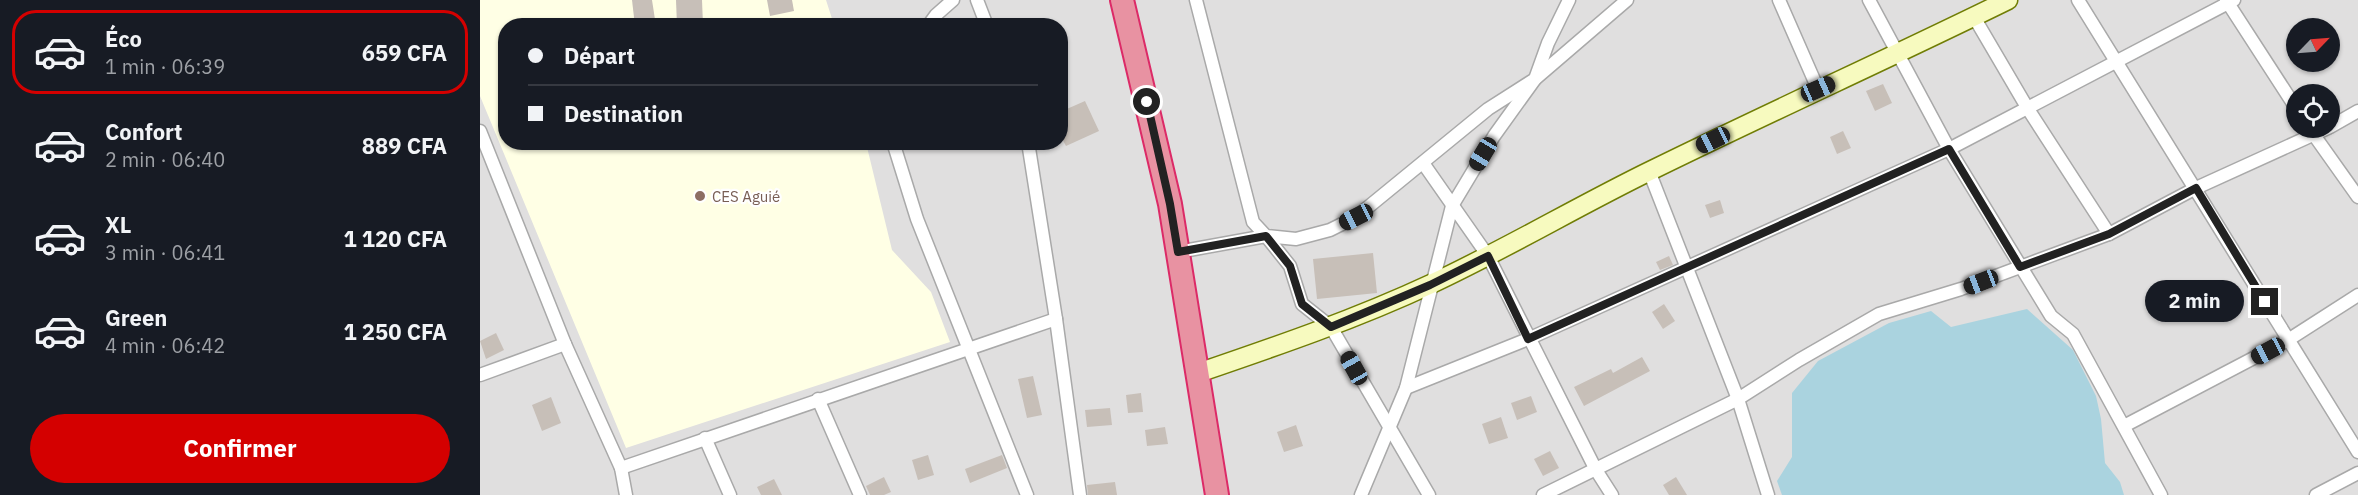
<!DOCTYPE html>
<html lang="fr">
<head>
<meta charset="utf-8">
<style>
  :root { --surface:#171b24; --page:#242831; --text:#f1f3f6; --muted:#9ea1a6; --line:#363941; --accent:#d40000 }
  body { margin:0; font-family:"IBM Plex Sans",sans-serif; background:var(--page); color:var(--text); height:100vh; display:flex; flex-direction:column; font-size:22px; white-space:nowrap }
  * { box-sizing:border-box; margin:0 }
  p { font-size:20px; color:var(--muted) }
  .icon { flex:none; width:33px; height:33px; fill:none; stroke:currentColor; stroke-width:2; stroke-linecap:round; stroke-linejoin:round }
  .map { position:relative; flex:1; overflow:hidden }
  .drawer { display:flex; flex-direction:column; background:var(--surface); width:480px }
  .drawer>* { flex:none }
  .guide { position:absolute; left:18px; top:18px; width:570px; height:132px; border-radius:24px; box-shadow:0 2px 4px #0004; display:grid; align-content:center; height:132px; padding:0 30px; background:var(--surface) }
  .needle { width:39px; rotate:65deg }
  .buttons { position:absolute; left:1806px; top:18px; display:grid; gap:12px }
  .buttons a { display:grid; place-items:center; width:54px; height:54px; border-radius:50%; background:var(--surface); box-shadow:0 2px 4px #0004; font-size:30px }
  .end { position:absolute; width:27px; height:27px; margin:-14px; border:8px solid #222; background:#fff; box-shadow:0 0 0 3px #fff }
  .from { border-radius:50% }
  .bubble { position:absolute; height:42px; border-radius:21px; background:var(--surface); box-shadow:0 2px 4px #0004; font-size:20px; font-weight:700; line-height:42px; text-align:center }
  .car { position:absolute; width:18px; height:36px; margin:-18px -9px; border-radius:8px; box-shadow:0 0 4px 2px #0007; background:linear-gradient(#222 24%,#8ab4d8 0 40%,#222 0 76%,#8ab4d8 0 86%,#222 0) }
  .guide b { display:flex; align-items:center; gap:21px; height:57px; font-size:22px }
  .guide b+b { border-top:2px solid var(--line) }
  .guide i { width:15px; height:15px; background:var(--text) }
  ul { padding:10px 0 0; list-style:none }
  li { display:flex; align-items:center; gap:18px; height:84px; margin:0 12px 9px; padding:0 18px; border:3px solid transparent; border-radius:24px }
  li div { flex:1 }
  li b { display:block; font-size:22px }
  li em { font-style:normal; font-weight:700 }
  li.active { border-color:var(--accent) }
  li>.icon { width:54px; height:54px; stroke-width:1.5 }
  .cta { display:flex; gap:12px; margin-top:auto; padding:12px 30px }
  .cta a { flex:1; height:69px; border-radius:36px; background:var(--accent); color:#fff; font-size:24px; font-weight:700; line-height:69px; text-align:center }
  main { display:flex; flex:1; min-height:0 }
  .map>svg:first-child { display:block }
  .residential { fill:#e0dfdf; fill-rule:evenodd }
  .education { fill:#ffffe5 }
  .water { fill:#aad3df }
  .building { fill:#c7bfb8 }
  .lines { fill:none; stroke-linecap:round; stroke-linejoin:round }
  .street-casing { stroke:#a9a9a9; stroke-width:15 }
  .secondary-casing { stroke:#707d05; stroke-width:21 }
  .highway-casing { stroke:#dc2a67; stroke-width:26 }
  .street { stroke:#fff; stroke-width:12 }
  .secondary { stroke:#f7fabf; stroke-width:18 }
  .highway { stroke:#e892a2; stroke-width:22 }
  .route { stroke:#222; stroke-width:8 }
  .education-dot { fill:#8d6e63; stroke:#fff; stroke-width:2 }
  .labels { text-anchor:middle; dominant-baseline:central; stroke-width:4.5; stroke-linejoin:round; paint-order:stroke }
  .education-label { font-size:15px; fill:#785e54; stroke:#fff; text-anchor:start }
</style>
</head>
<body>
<main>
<section class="drawer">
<ul>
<li class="active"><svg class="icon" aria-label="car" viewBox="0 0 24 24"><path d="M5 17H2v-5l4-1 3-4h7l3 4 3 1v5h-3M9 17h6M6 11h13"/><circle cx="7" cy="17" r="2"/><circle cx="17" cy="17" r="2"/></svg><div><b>Éco</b><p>1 min · 06:39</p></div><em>659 CFA</em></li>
<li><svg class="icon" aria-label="car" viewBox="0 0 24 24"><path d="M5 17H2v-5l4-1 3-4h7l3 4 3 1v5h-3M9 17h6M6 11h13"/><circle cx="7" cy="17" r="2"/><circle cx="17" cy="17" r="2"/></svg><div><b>Confort</b><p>2 min · 06:40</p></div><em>889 CFA</em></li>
<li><svg class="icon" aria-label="car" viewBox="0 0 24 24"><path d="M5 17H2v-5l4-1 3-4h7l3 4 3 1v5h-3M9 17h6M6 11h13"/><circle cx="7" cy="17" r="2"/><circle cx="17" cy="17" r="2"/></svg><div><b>XL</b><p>3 min · 06:41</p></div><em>1 120 CFA</em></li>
<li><svg class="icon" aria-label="car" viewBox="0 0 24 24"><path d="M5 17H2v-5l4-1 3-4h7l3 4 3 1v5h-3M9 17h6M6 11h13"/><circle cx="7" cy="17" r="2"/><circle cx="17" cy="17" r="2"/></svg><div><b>Green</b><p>4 min · 06:42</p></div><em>1 250 CFA</em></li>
</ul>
<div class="cta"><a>Confirmer</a></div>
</section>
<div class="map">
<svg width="1878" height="495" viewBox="0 0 1878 495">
  <rect width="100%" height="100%" fill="#f2efe9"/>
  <path class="residential" d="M0 0H1878V495H0ZM26 26H580V142H26ZM1816 28H1850V62H1816ZM1816 94H1850V128H1816Z"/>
  <polygon class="education" points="0,0 346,0 354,25 26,26 26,142 386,143 412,250 451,292 470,342 146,448 0,96"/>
  <polygon class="water" points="1547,309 1593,350 1616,396 1621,419 1625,463 1640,482 1644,495 1302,495 1297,481 1312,457 1312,393 1338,361 1409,323 1451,311 1471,327"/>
  <g class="building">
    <polygon points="152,0 172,0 176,26 155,26"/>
    <polygon points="196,0 222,0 223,25 197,26"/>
    <polygon points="287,0 312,0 314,11 290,16"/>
    <polygon points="1403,84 1412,103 1395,111 1386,91"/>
    <polygon points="605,101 619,131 586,146 580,135 580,112"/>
    <polygon points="1363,131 1371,148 1357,154 1350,137"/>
    <polygon points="1240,200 1244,213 1230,218 1225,205"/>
    <polygon points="893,253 897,293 837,299 833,259"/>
    <polygon points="1189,256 1193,265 1180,270 1176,262"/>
    <polygon points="1184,304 1195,321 1183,329 1172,312"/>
    <polygon points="16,333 24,350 6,359 0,341"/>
    <polygon points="1162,357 1170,371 1104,406 1094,387 1131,369 1133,373"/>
    <polygon points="553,376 562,415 547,418 538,379"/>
    <polygon points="661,393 663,412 648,413 646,395"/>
    <polygon points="1051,396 1057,412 1037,420 1031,403"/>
    <polygon points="71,397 81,423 62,431 52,405"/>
    <polygon points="630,408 632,425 607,427 605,410"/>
    <polygon points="1021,417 1028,438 1009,444 1002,424"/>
    <polygon points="816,425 823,446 804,452 797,432"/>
    <polygon points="685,427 688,444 667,446 665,430"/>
    <polygon points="1070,451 1079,468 1063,476 1054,459"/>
    <polygon points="448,455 454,475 438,480 432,460"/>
    <polygon points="522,455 527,468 490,483 485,469"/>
    <polygon points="404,477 411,492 404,495 390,495 386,486"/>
    <polygon points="1196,477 1207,495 1189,495 1183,485"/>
    <polygon points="294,479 302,495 281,495 277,487"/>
    <polygon points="635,482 637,495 608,495 607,485"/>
  </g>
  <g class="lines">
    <defs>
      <g id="street">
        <polyline points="497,0 507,26"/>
        <polyline points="716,0 773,222 786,236 816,239 850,230 876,217 1008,109 1055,79 1068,43 1089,0"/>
        <polyline points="1299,0 1338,89"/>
        <polyline points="1389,0 1469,149 1571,316 1593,334 1681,495"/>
        <polyline points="1598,0 1878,452"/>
        <polyline points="1746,0 1816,108"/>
        <polyline points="1494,17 1548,109 1629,234"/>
        <polyline points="448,26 456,15 473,0"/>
        <polyline points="1850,127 1878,111"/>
        <polyline points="1829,128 1878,197"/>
        <polyline points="0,131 85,344 141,468 146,495"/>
        <polyline points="413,142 437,219 547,495"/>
        <polyline points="548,142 576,319 600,495"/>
        <polyline points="943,163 1008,256 1116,470 1132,495"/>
        <polyline points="1169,171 1258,399 1288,495"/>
        <polyline points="698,252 786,236 810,266 822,304 851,327 949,495"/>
        <polyline points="0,375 85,344"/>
        <polyline points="926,388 1048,339 1469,149 1754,0"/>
        <polyline points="338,399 380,495"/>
        <polyline points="1644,426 1808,340 1878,295"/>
        <polyline points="225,438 250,495"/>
        <polyline points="141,468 576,319"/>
        <polyline points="881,495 926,388 972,206 1014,136 1055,79 1147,0"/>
        <polyline points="1063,495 1258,399 1319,360 1399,314 1481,289 1629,234 1716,188 1848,128"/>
        <polyline points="1836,495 1878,473"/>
      </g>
      <path id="secondary" d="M718 373C797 346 876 319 951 284 1026 249 1098 206 1172 170 1290 112 1410 58 1528 0"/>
      <polyline id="highway" points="642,0 690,204 737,495"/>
    </defs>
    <use href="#street" class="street-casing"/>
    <use href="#secondary" class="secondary-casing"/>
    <use href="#highway" class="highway-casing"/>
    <use href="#street" class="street"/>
    <use href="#secondary" class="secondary"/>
    <use href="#highway" class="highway"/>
  </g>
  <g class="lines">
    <polyline class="route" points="667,102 690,204 698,252 786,236 810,266 822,304 851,327 950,285 1008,256 1048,339 1469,149 1540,267 1629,234 1716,188 1785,302"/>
  </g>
  <circle class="education-dot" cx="220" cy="196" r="6"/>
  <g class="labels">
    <g class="education-label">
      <text x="232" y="196">CES Aguié</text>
    </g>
  </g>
</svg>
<div class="buttons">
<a><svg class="needle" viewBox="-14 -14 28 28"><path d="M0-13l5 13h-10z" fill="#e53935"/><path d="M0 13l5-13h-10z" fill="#9ea1a6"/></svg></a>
<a><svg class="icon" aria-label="locate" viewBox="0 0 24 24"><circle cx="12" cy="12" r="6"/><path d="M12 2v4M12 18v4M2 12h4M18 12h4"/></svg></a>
</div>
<i class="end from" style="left:667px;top:102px"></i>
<i class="end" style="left:1785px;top:302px"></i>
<div class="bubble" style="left:1665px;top:280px;width:99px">2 min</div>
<i class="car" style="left:1338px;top:89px;rotate:66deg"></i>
<i class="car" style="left:1233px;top:140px;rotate:244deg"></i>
<i class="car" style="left:1003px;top:154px;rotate:211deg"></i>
<i class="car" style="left:876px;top:217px;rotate:243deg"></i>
<i class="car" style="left:1501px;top:282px;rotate:249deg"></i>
<i class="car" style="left:1788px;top:351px;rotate:242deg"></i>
<i class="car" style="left:874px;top:368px;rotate:331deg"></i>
<div class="guide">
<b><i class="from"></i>Départ</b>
<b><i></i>Destination</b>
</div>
</div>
</main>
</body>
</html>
